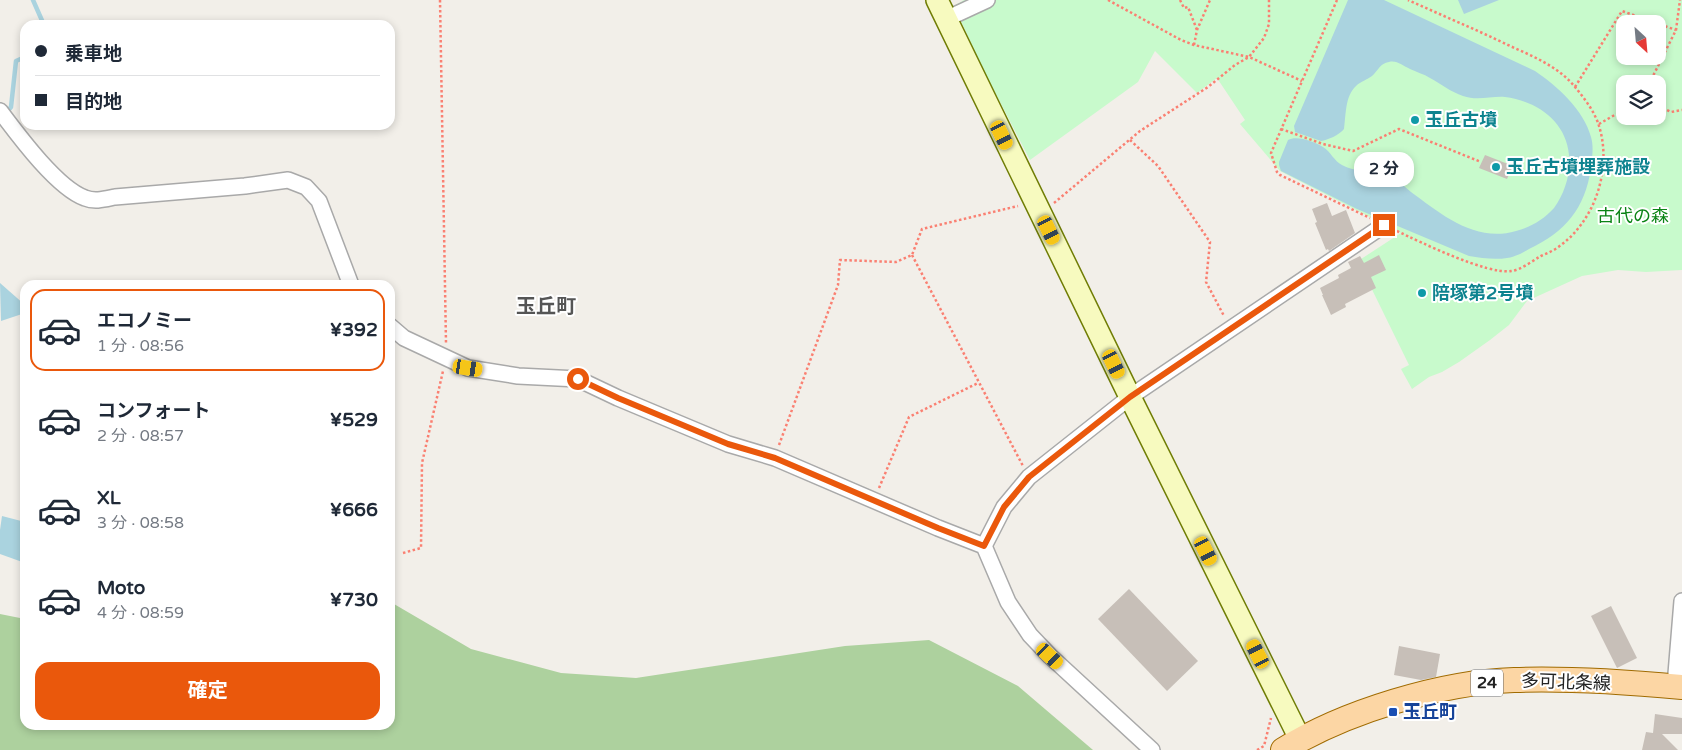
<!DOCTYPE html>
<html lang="ja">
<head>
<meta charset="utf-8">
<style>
  :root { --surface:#fff; --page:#f6f6f7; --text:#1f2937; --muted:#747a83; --line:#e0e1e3; --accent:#ea580c }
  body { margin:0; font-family:"Varela Round","Noto Sans JP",sans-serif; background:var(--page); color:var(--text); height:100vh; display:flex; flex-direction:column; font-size:19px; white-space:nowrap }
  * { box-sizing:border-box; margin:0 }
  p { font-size:16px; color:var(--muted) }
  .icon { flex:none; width:28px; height:28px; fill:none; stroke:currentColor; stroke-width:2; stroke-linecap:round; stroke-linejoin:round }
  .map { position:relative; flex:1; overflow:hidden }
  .details { position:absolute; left:20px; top:280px; width:375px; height:450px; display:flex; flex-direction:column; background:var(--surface); border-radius:15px; box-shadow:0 2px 8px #0003 }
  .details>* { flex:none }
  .top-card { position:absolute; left:20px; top:20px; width:375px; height:110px; border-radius:15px; box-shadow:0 2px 8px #0003; display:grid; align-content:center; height:110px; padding:0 15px; background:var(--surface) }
  .needle { width:32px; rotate:154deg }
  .fabs { position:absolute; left:1616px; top:15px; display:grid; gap:10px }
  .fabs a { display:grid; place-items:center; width:50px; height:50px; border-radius:10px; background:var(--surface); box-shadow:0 2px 8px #0003; font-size:25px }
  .end { position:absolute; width:22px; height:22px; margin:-11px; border:6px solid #ea580c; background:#fff; box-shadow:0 0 0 2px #fff }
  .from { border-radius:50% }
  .bubble { position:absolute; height:35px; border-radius:15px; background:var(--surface); box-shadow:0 2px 8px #0003; font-size:16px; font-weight:700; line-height:35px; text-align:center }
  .car { position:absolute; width:15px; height:30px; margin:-15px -8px; border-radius:6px; box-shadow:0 0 4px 1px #0007; background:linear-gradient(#f5c518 24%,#345 0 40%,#f5c518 0 76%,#345 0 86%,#f5c518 0) }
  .top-card b { display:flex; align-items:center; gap:18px; height:48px; font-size:19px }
  .top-card b+b { border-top:1px solid var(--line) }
  .top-card i { width:12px; height:12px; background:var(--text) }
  ul { padding:9px 0 0; list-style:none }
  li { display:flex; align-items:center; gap:15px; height:82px; margin:0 10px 8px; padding:0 5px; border:2px solid transparent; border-radius:15px }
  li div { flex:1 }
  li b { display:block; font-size:19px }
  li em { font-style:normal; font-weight:700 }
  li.active { border-color:var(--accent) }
  li>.icon { width:45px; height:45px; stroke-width:1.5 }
  .button { display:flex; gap:10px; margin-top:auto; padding:10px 15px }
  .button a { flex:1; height:58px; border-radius:15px; background:var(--accent); color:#fff; font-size:20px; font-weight:700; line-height:58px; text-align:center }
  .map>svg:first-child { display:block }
  .forest { fill:#add19e }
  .park { fill:#c8facc; fill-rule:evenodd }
  .water { fill:#aad3df }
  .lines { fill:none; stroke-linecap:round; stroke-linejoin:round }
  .stream { stroke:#aad3df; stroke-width:4.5 }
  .building { fill:#c7bfb8 }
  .street-casing { stroke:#a9a9a9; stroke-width:18 }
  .secondary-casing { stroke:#707d05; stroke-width:24 }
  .primary-casing { stroke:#a06b00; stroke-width:26 }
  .path { stroke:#fa8072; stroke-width:2.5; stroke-dasharray:2.5 2.5; stroke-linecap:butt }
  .street { stroke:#fff; stroke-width:15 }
  .secondary { stroke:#f7fabf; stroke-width:21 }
  .primary { stroke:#fcd6a4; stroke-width:24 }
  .route { stroke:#ea580c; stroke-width:6 }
  .culture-dot { fill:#0f9aa8; stroke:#fff; stroke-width:2 }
  .transit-dot { fill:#1a4fb4; stroke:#fff; stroke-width:2 }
  .labels { text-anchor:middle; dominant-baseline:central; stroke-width:4; stroke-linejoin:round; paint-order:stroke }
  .shield { fill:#fff; stroke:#646464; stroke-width:1 }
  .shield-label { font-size:16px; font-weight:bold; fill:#222 }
  .culture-label { font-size:18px; font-weight:bold; fill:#0d838f; stroke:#fff; text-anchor:start }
  .park-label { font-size:18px; fill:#0c8416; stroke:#fff }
  .street-label { font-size:18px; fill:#222; stroke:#fff }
  .transit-label { font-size:18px; font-weight:bold; fill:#164399; stroke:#fff; text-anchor:start }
  .quarter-label { font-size:20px; font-weight:bold; fill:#555; stroke:#fff }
</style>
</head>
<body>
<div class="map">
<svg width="1682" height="750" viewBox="0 0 1682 750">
  <rect width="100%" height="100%" fill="#f2efe9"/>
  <polygon class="forest" points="394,604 471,649 561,673 636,678 845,646 929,640 1018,686 1093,750 0,750 0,614 20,618 25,614 25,725 390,725 390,605"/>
  <path class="park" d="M964 0H1682V270L1646 272 1618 270 1582 276 1527 301 1509 325 1490 340 1459 362 1442 372 1429 377 1412 389 1401 369 1409 365 1358 261 1401 233 1280 171 1240 124 1245 120 1217 78 1197 93 1155 51 1138 82 1030 160 983 69 954 6ZM1625 24H1658V56H1625ZM1625 84H1658V116H1625Z"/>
  <g class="water">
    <path d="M1348 0H1384L1535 71C1557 86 1584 110 1591 137 1594 147 1592 158 1591 168 1585 209 1565 232 1529 249 1522 253 1515 257 1507 258 1495 260 1481 258 1469 256L1357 209 1281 171 1279 165V162L1288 140C1297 135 1315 142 1323 147 1331 152 1334 161 1342 165 1358 174 1377 168 1393 178 1399 181 1405 187 1411 192 1441 214 1475 243 1516 231 1531 227 1543 220 1554 208 1565 193 1571 173 1569 155 1566 121 1537 101 1505 97 1491 96 1477 101 1463 96 1451 92 1441 84 1430 78 1424 74 1416 72 1410 69 1403 66 1397 60 1389 62 1380 63 1378 71 1372 76 1367 80 1361 81 1356 86 1345 96 1346 115 1344 129 1339 135 1328 140 1321 141L1295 132 1294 126Z"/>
    <polygon points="1458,0 1499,0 1464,14"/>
    <polygon points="0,283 25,305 25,313 1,321"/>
    <polygon points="2,516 25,522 25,563 0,554 0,530"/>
  </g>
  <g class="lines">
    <g class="stream">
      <polyline points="33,0 44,25"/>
      <polyline points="6,113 11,107 16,61 25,57"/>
    </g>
  </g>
  <g class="building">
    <polygon points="1485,155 1513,166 1507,179 1479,168"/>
    <polygon points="1327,203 1332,216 1346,210 1355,233 1329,251 1328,249 1326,250 1315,223 1317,222 1312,209"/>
    <polygon points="1379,255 1386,270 1371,277 1376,288 1345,304 1346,307 1331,315 1322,295 1323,295 1320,288 1339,278 1338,275 1351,268 1348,262 1360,256 1364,263"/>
    <polygon points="1129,589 1198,661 1167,691 1098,619"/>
    <polygon points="1611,606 1637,658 1617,668 1591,616"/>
    <polygon points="1399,646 1440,654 1436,677 1421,680 1394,675"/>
    <polygon points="1655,714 1682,718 1682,734 1662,734 1678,750 1642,750 1646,732 1653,733"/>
  </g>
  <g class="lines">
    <defs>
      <g id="street">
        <polyline points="946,19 987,0"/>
        <path d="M0 111C18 135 57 188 85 198 95 202 105 199 115 197L245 186 288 180 306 187 319 201 351 285"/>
        <polyline points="390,326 404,338 468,368 518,376 578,379 618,398 728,444 775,458 938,528 984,546 1008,602 1030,635 1050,656 1152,750"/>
        <polyline points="984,546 1004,507 1029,477 1130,397 1384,225"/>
        <polyline points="1675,686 1682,601"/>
      </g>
      <polyline id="secondary" points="937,0 1130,397 1300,739"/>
      <path id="primary" d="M1283 750C1344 712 1442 682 1514 680 1570 678 1627 682 1682 687"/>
    </defs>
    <use href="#street" class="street-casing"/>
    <use href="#secondary" class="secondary-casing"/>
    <use href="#primary" class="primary-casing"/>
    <g class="path">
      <polyline points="440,0 446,343"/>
      <polyline points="1108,0 1181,40 1194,45 1249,57 1302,81"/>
      <polyline points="1180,0 1184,8 1188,7 1197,30"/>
      <polyline points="1337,0 1271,153 1277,172 1280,175 1370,218"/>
      <polyline points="1194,45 1197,30 1210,0"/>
      <polyline points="1649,84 1676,30 1680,0"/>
      <polyline points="1575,87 1622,11 1676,30"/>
      <polyline points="1658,106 1671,112 1682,110"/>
      <polyline points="1599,124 1625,109"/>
      <polyline points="1281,129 1323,144 1353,151 1399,129 1481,162"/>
      <polyline points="1130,140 1158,166 1210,242 1206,282 1224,316"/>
      <polyline points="1054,203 1140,131 1208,87 1235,65 1249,57 1264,38 1269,24 1269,0"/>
      <path d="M1397 231C1420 242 1488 275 1511 271 1521 270 1532 261 1541 256 1548 253 1555 250 1561 245 1596 219 1612 167 1599 126 1595 112 1584 98 1575 87 1558 66 1532 56 1508 45 1475 29 1441 15 1408 0"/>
      <polyline points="912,255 1023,466"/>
      <polyline points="779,445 838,285 840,260 896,262 912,255 922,229 1018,206"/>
      <polyline points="879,488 909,417 978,383"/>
      <polyline points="403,553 421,548 422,463 443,371"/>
      <polyline points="1257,750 1264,746 1271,718"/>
    </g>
    <use href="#street" class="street"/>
    <use href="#secondary" class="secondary"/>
    <use href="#primary" class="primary"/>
  </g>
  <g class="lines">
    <polyline class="route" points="578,379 618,398 728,444 775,458 938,528 984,546 1004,507 1029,477 1130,397 1384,225"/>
  </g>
  <g class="culture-dot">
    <circle cx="1415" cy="120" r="5"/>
    <circle cx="1496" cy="167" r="5"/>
    <circle cx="1422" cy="293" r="5"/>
  </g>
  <rect class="transit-dot" x="1388" y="707" width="10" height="10" rx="2.5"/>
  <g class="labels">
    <rect class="shield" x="1471" y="669.5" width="32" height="27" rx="4"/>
    <g class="shield-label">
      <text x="1487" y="683">24</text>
    </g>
    <g class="culture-label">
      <text x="1425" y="120">玉丘古墳</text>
      <text x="1506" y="167">玉丘古墳埋葬施設</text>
      <text x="1432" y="293">陪塚第2号墳</text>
    </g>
    <g class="park-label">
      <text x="1633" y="216">古代の森</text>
    </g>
    <g class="street-label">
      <text transform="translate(1566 682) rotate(2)">多可北条線</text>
    </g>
    <g class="transit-label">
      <text x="1403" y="712">玉丘町</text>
    </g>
    <g class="quarter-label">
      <text x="546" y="307">玉丘町</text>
    </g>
  </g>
</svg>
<div class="fabs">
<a><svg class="needle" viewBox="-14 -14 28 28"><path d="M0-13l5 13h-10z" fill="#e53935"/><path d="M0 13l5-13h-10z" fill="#747a83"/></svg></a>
<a><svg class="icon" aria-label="layers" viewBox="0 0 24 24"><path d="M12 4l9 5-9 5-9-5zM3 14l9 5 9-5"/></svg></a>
</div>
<i class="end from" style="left:578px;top:379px"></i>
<i class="end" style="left:1384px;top:225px"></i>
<div class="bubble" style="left:1354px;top:152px;width:60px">2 分</div>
<i class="car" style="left:1002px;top:135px;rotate:154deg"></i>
<i class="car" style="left:1049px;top:230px;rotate:154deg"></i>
<i class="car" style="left:1114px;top:364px;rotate:154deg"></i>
<i class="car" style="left:468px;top:368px;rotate:99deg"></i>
<i class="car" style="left:1206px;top:551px;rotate:153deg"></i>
<i class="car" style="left:1258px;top:654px;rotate:333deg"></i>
<i class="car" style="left:1050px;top:656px;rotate:133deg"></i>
<div class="top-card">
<b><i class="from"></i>乗車地</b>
<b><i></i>目的地</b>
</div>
<section class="details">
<ul>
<li class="active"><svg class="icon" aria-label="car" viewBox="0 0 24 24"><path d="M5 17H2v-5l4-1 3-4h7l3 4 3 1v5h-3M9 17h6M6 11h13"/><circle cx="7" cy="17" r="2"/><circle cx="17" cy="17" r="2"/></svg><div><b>エコノミー</b><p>1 分 · 08:56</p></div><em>¥392</em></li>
<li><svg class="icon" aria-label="car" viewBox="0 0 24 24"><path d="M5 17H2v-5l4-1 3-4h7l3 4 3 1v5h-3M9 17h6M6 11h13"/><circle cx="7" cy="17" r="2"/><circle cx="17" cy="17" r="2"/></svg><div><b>コンフォート</b><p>2 分 · 08:57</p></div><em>¥529</em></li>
<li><svg class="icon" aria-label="car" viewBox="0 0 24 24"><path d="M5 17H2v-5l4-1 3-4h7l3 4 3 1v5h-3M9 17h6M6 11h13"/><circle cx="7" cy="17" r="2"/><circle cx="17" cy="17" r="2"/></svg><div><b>XL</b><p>3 分 · 08:58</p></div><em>¥666</em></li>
<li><svg class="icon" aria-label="car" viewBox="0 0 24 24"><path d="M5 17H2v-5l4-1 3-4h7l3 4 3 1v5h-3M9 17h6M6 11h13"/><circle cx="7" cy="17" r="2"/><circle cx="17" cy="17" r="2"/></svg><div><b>Moto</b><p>4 分 · 08:59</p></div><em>¥730</em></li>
</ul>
<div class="button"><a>確定</a></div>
</section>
</div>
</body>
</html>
